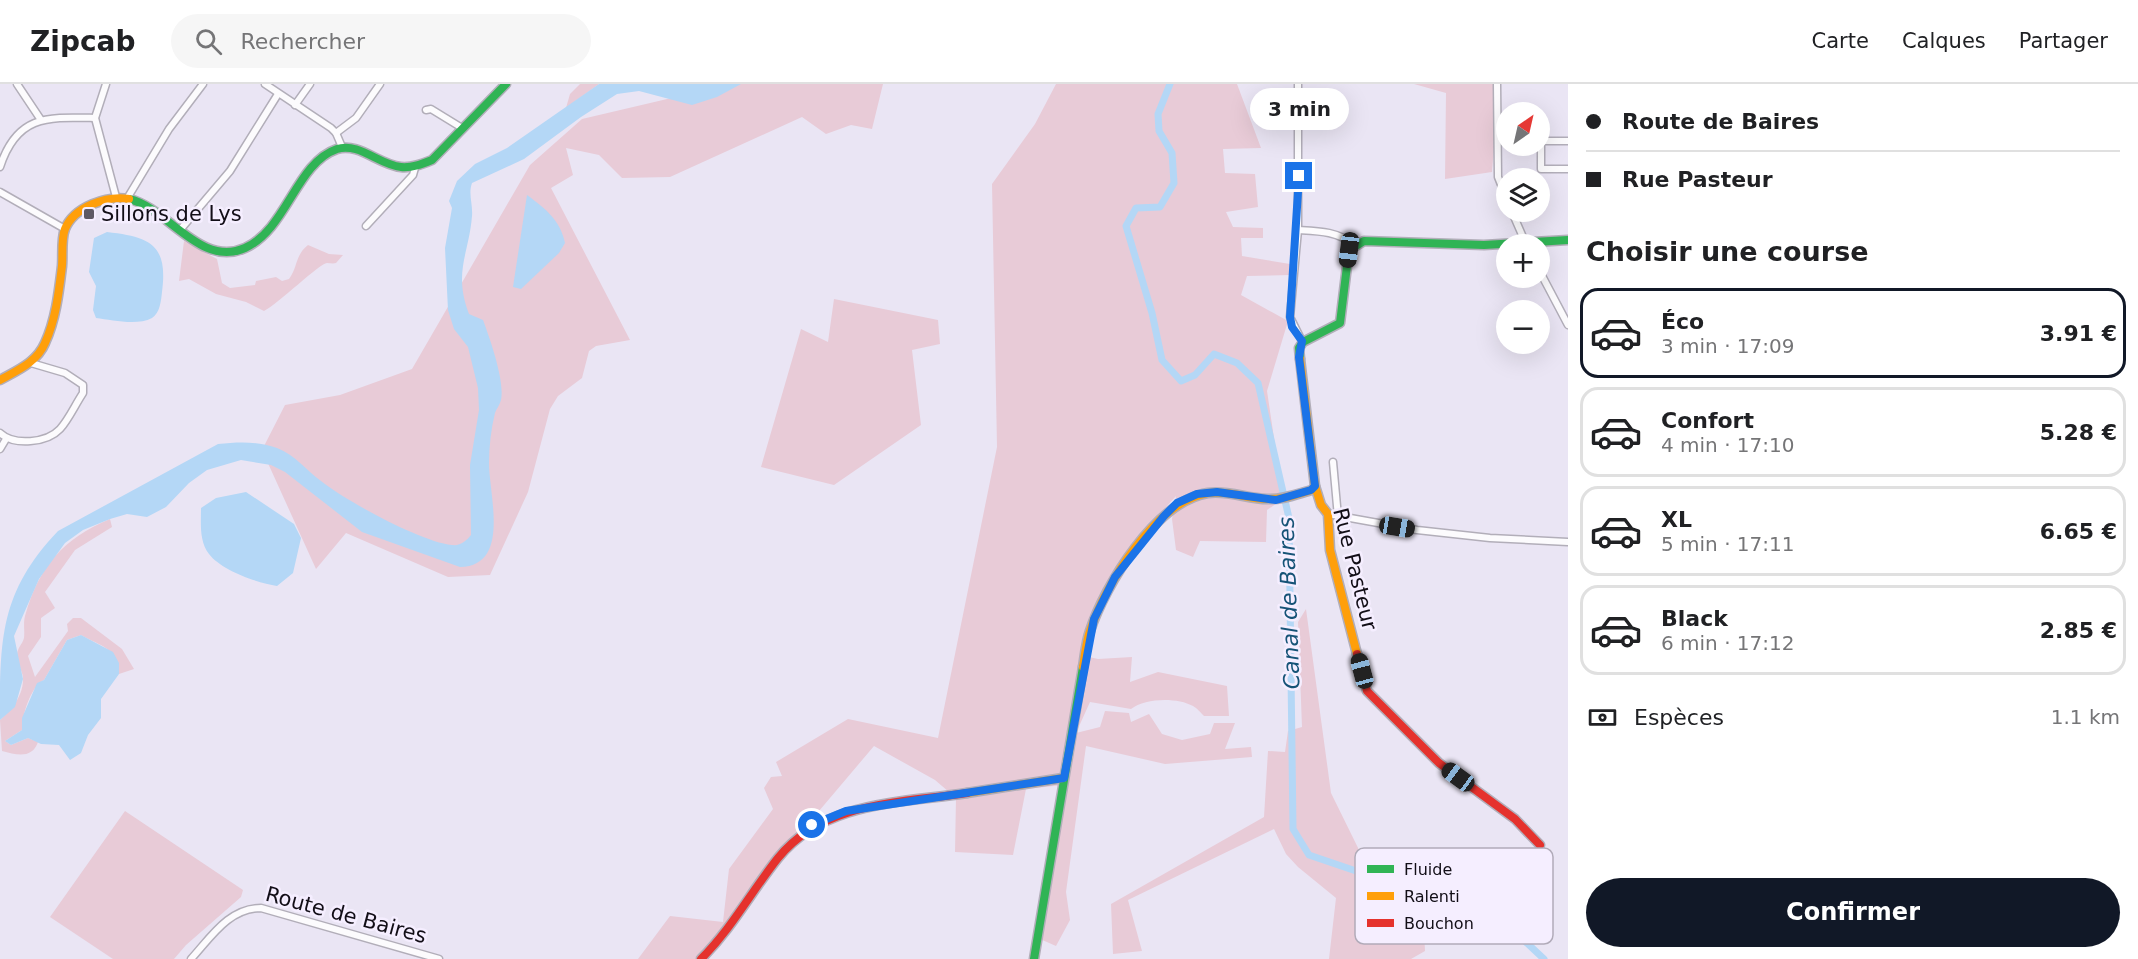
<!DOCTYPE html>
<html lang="fr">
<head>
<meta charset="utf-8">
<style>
  :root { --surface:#fff; --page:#f6f6f6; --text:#202124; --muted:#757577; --line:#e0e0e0; --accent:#111827 }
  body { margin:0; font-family:"DejaVu Sans",sans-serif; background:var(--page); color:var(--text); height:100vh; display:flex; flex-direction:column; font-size:22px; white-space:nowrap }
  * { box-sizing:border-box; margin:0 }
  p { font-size:20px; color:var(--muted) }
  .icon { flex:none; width:33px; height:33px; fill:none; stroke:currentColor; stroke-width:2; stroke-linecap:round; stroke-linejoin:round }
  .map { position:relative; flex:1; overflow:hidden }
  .drawer { display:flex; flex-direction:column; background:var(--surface); width:570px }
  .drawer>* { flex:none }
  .banner { display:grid; align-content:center; height:132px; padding:0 18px; background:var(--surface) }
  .needle { width:39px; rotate:34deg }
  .fabs { position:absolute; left:1496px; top:18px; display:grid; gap:12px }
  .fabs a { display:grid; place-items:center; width:54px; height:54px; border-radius:50%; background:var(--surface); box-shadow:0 6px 24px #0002; font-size:30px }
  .end { position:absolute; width:27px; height:27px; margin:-14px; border:8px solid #1a73e8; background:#fff; box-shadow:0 0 0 3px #fff }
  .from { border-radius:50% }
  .bubble { position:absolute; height:42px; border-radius:21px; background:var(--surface); box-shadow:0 6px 24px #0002; font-size:20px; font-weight:800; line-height:42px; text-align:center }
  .car { position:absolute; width:18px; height:36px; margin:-18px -9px; border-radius:8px; box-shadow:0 0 4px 2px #0007; background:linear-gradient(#222 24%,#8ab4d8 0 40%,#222 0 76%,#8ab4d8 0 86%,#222 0) }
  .banner b { display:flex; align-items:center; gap:21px; height:57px; font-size:22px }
  .banner b+b { border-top:2px solid var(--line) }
  .banner i { width:15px; height:15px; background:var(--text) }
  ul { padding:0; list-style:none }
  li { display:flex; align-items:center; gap:18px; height:90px; margin:0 12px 9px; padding:0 6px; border:3px solid var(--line); border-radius:18px }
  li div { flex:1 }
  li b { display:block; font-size:22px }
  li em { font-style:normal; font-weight:800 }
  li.selected { border-color:var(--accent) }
  li>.icon { width:54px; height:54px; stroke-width:1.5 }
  h2 { padding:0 18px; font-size:27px; line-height:72px }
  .pay { display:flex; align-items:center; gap:15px; height:66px; padding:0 18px; font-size:22px }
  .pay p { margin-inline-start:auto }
  .primary-button { display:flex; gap:12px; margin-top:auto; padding:12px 18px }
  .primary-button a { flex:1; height:69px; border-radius:36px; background:var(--accent); color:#fff; font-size:24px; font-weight:800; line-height:69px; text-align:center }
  header { display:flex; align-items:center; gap:36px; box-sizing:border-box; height:84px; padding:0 30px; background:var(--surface); border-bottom:2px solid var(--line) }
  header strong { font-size:28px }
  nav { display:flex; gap:33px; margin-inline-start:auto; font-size:21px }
  .search { width:420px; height:54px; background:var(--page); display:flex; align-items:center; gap:15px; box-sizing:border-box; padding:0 21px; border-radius:33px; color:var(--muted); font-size:22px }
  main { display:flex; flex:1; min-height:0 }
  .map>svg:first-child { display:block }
  .green { fill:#e8cbd7 }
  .water { fill:#b4d7f6 }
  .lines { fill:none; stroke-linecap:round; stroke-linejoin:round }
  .canal { stroke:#b4d7f6; stroke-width:7 }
  .street-casing { stroke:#b2aeb9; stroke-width:9 }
  .fast-casing { stroke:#b2aeb9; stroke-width:11 }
  .slow-casing { stroke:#b2aeb9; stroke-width:11 }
  .jam-casing { stroke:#b2aeb9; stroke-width:11 }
  .street { stroke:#fcfbfd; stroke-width:6 }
  .fast { stroke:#30b455; stroke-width:8 }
  .slow { stroke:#ff9f0a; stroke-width:8 }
  .jam { stroke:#e5322d; stroke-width:8 }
  .route { stroke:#1a73e8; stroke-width:8 }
  .poi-dot { fill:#5e5964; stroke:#f5eeff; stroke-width:2 }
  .labels { text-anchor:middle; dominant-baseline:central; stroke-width:5; stroke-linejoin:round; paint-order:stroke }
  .poi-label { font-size:21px; fill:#120e17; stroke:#f5eeff; text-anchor:start }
  .street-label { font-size:21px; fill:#120e17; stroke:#f5eeff }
  .water-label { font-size:22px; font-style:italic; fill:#165377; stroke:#f5eeff }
  .key { fill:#f5eeff; stroke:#b1abb9; stroke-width:1.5 }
  .key-label { font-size:16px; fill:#120e17 }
</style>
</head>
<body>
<header>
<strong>Zipcab</strong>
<div class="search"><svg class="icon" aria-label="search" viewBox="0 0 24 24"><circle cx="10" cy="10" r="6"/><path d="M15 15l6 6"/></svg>Rechercher</div>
<nav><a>Carte</a><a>Calques</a><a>Partager</a></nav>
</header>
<main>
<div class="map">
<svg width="1568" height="875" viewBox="0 0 1568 875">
  <rect width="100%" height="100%" fill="#eae5f4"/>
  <g class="green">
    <polygon points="580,0 599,0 566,24 570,10"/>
    <polygon points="731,0 883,0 872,45 851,41 826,50 802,33 670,93 622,94 599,71 566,64 573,91 551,104 630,256 596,262 589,267 582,294 558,312 550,325 528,408 490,491 448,493 346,449 316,485 262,366 285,321 340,311 412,285 530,81 582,35"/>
    <path d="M1056 0H1237L1261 64 1223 65 1225 89 1255 90 1258 123 1226 128 1233 143 1263 144V154H1241L1242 172 1290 180V191L1247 192 1241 211 1288 237 1267 307 1283 415 1267 426 1266 458 1200 457 1193 473 1176 466 1172 435 1176 412 1134 459 1097 517 1080 571 1098 575 1132 573 1130 598 1158 588 1227 602 1229 632H1204C1201 629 1197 624 1193 622 1177 613 1145 614 1131 625L1090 618 1076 649 1100 643 1105 627 1129 629 1131 638 1149 630 1162 650 1182 656 1210 650 1214 639H1235L1225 665 1251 663 1252 673 1165 680 1086 662 1066 808 1070 836 1056 862 1040 855 1064 701 1026 705 1013 771 955 768 956 714 935 696 874 662 819 727 721 858 698 875H638L670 832 723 838 729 785 773 725 764 704 771 693 782 692 776 678 848 635 938 654 997 363 992 100 1035 40Z"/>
    <polygon points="1414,0 1499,0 1492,88 1445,95 1446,9"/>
    <path d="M184 157 217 175 222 199 230 204 255 201 256 197 276 193 282 197 289 195C298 183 295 171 308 161L329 170 343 171 336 179C333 180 330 179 327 179 320 179 278 220 264 227L246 218 216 210 189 195 179 197Z"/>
    <polygon points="834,215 938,236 940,260 912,266 921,341 834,401 761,383 801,245 828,258"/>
    <path d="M110 435 112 443 75 466 45 508 55 524 41 534V553L28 572 35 593 68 547 67 540 73 534H81L122 565 134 585 119 590C119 564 100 562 81 551L67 556 44 596C30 603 22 632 22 646L5 657 11 661 28 654 38 658C32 675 17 671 2 667L0 636C12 625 24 611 23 593 22 586 17 579 17 571 17 564 22 561 24 554 25 547 23 539 25 532 39 482 63 455 110 435Z"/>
    <polygon points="1306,525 1331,709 1363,774 1469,800 1531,768 1536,775 1466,828 1355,807 1356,847 1424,845 1425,867 1411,875 1329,875 1336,814 1298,783 1286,770 1274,745 1128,816 1142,867 1113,870 1111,820 1264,733 1268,667 1285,668 1288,647 1302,643 1298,538"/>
    <polygon points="125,727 243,806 241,813 186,861 174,875 113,875 50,833"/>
  </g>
  <g class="water">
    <path d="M599 0H741L717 13 692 21 639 7 617 10 581 33 524 75 472 99C468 110 473 120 472 132 469 170 453 188 469 230L483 236C490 255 505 297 501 316 500 321 496 325 495 329 491 345 489 363 489 379 489 411 511 482 460 483L362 448 285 388 271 381 241 376 207 386 189 399 166 423 147 433 127 430 110 435 83 446 65 459 39 495 14 552 23 595 15 623 0 636C0 555 0 508 58 447L218 360C238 358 258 357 277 364 295 371 306 386 321 397 346 417 421 458 452 461 461 462 466 457 471 451L470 381 479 326 478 304 468 263 454 245 448 226 445 164 452 124 449 117 457 97 475 80 507 64Z"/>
    <path d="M527 111C546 125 560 136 565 159L559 169 521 205 513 203Z"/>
    <path d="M107 148C152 153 168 162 162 208 161 217 160 229 152 234 137 242 112 236 96 234L93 226 96 202 89 188 94 154Z"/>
    <path d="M246 408 294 440 301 454 293 489 277 502C257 499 221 486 209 470 199 457 201 439 201 424L216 414Z"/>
    <polygon points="81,551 113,568 119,579 119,590 101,615 101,634 88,651 81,669 70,676 59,661 41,660 28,654 11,661 5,657 22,646 22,634 37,599 44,596 67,556"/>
  </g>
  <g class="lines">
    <polyline class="canal" points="1170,0 1158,30 1159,47 1172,69 1174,99 1160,123 1136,124 1126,142 1152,229 1162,276 1181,297 1195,291 1214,270 1237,279 1258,299 1289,434 1293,745 1309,771 1359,788 1443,803 1477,817 1497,831 1544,875"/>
    <defs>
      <g id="street">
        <polyline points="17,0 41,36"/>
        <polyline points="106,0 95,34 116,113"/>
        <polyline points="265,0 331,44 336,49 342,63"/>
        <polyline points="1298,0 1298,146 1290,233 1302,257"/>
        <polyline points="1497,0 1498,93 1506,113"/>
        <polyline points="295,21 310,0"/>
        <polyline points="426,26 431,25 462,44"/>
        <polyline points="336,49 356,34 380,0"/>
        <polyline points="1540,57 1568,57"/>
        <polyline points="1541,57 1541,85 1568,85"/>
        <path d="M0 83C17 30 49 33 95 34"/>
        <polyline points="0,108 65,145"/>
        <polyline points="128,113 169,45 203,0"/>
        <polyline points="1512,128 1526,160"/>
        <polyline points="366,142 413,91 415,84"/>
        <polyline points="180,146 230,87 278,10"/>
        <path d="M1298 146C1317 147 1338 147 1354 161"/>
        <polyline points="1539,186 1568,241"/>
        <path d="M0 349C14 362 47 359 60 345 69 335 75 321 83 309V301L65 289 31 279"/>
        <polyline points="0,365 6,355"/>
        <polyline points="1333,378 1338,433"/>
        <polyline points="1328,430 1417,446 1490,454 1568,458"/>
        <path d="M191 875C211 853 229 824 261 824L439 875"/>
      </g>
      <g id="fast">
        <path d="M129 115C168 124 200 184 245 164 287 145 296 79 337 65 359 58 379 81 401 83 412 84 422 80 432 76L506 0"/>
        <polyline points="1300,275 1299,264 1303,258 1340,239 1349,166 1364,157 1484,161 1568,156"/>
        <polyline points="1034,875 1083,583"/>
      </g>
      <g id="slow">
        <polyline points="1300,275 1315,402 1321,421 1328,430 1330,466 1357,570"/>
        <path d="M0 296C18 286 37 278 45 259 56 235 59 207 62 182 63 171 61 155 65 145 74 123 107 111 129 115"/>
        <path d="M1083 583C1085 571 1086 558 1090 547 1105 501 1156 417 1208 409 1228 406 1248 415 1267 415 1283 416 1297 410 1312 406L1315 402"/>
        <polyline points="967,709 1063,694"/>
      </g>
      <g id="jam">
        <polyline points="1357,570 1367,607 1439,679 1515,735 1540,761"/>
        <path d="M701 875C732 844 751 808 778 774 824 717 901 719 967 709"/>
      </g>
    </defs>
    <use href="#street" class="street-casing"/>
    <use href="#fast" class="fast-casing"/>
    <use href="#slow" class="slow-casing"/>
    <use href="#jam" class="jam-casing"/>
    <use href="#street" class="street"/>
    <use href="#fast" class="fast"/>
    <use href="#slow" class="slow"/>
    <use href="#jam" class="jam"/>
  </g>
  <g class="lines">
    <polyline class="route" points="812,741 846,727 1064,694 1094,535 1115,493 1164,432 1177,419 1197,410 1217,408 1276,416 1311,406 1315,402 1299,273 1302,257 1292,243 1290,233 1299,92"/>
  </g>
  <rect class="poi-dot" x="83" y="124" width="12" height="12" rx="3"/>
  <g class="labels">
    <g class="poi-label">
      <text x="101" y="130">Sillons de Lys</text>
    </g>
    <g class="street-label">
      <text transform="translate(1355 485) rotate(76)">Rue Pasteur</text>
      <text transform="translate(346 831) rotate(15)">Route de Baires</text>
    </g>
    <g class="water-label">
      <text transform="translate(1289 519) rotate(-92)">Canal de Baires</text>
    </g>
  </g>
  <rect x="1355" y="764" width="198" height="96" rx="9" class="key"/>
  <rect x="1367" y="781" width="27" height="8" fill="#30b455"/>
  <rect x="1367" y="808" width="27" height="8" fill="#ff9f0a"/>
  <rect x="1367" y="835" width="27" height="8" fill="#e5322d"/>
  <g class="key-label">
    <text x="1404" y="791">Fluide</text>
    <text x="1404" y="818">Ralenti</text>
    <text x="1404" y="845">Bouchon</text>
  </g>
</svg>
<div class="fabs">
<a><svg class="needle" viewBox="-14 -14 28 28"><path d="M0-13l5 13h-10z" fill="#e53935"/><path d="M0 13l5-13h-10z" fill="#757577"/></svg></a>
<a><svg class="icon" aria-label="layers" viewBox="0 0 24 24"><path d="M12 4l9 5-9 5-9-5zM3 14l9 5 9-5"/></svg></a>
<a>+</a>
<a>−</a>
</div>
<i class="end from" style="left:812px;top:741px"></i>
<i class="end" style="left:1299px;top:92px"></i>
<div class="bubble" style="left:1250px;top:4px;width:99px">3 min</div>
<i class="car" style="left:1349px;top:166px;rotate:187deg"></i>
<i class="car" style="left:1397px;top:443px;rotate:99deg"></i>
<i class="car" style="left:1362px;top:587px;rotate:345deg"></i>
<i class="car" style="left:1458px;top:693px;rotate:306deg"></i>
</div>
<section class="drawer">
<div class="banner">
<b><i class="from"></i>Route de Baires</b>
<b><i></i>Rue Pasteur</b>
</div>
<h2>Choisir une course</h2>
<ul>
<li class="selected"><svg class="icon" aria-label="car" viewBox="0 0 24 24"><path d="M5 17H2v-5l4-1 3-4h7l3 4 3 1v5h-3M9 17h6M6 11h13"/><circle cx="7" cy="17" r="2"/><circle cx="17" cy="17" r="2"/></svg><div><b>Éco</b><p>3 min · 17:09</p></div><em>3.91 €</em></li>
<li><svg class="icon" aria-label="car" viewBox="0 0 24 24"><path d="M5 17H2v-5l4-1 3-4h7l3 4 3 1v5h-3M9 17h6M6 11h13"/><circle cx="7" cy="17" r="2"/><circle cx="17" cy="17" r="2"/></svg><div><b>Confort</b><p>4 min · 17:10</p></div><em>5.28 €</em></li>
<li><svg class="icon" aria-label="car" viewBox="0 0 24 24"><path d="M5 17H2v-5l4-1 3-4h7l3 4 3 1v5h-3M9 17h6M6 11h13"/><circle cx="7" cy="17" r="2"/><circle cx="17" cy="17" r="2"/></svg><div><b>XL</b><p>5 min · 17:11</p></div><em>6.65 €</em></li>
<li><svg class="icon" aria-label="car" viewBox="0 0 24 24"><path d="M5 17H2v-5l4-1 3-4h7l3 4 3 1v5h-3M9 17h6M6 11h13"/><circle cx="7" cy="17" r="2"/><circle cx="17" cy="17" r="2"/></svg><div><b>Black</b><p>6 min · 17:12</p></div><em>2.85 €</em></li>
</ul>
<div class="pay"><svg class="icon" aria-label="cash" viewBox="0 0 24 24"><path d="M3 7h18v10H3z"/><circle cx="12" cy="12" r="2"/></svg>Espèces<p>1.1 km</p></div>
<div class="primary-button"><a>Confirmer</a></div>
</section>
</main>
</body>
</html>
